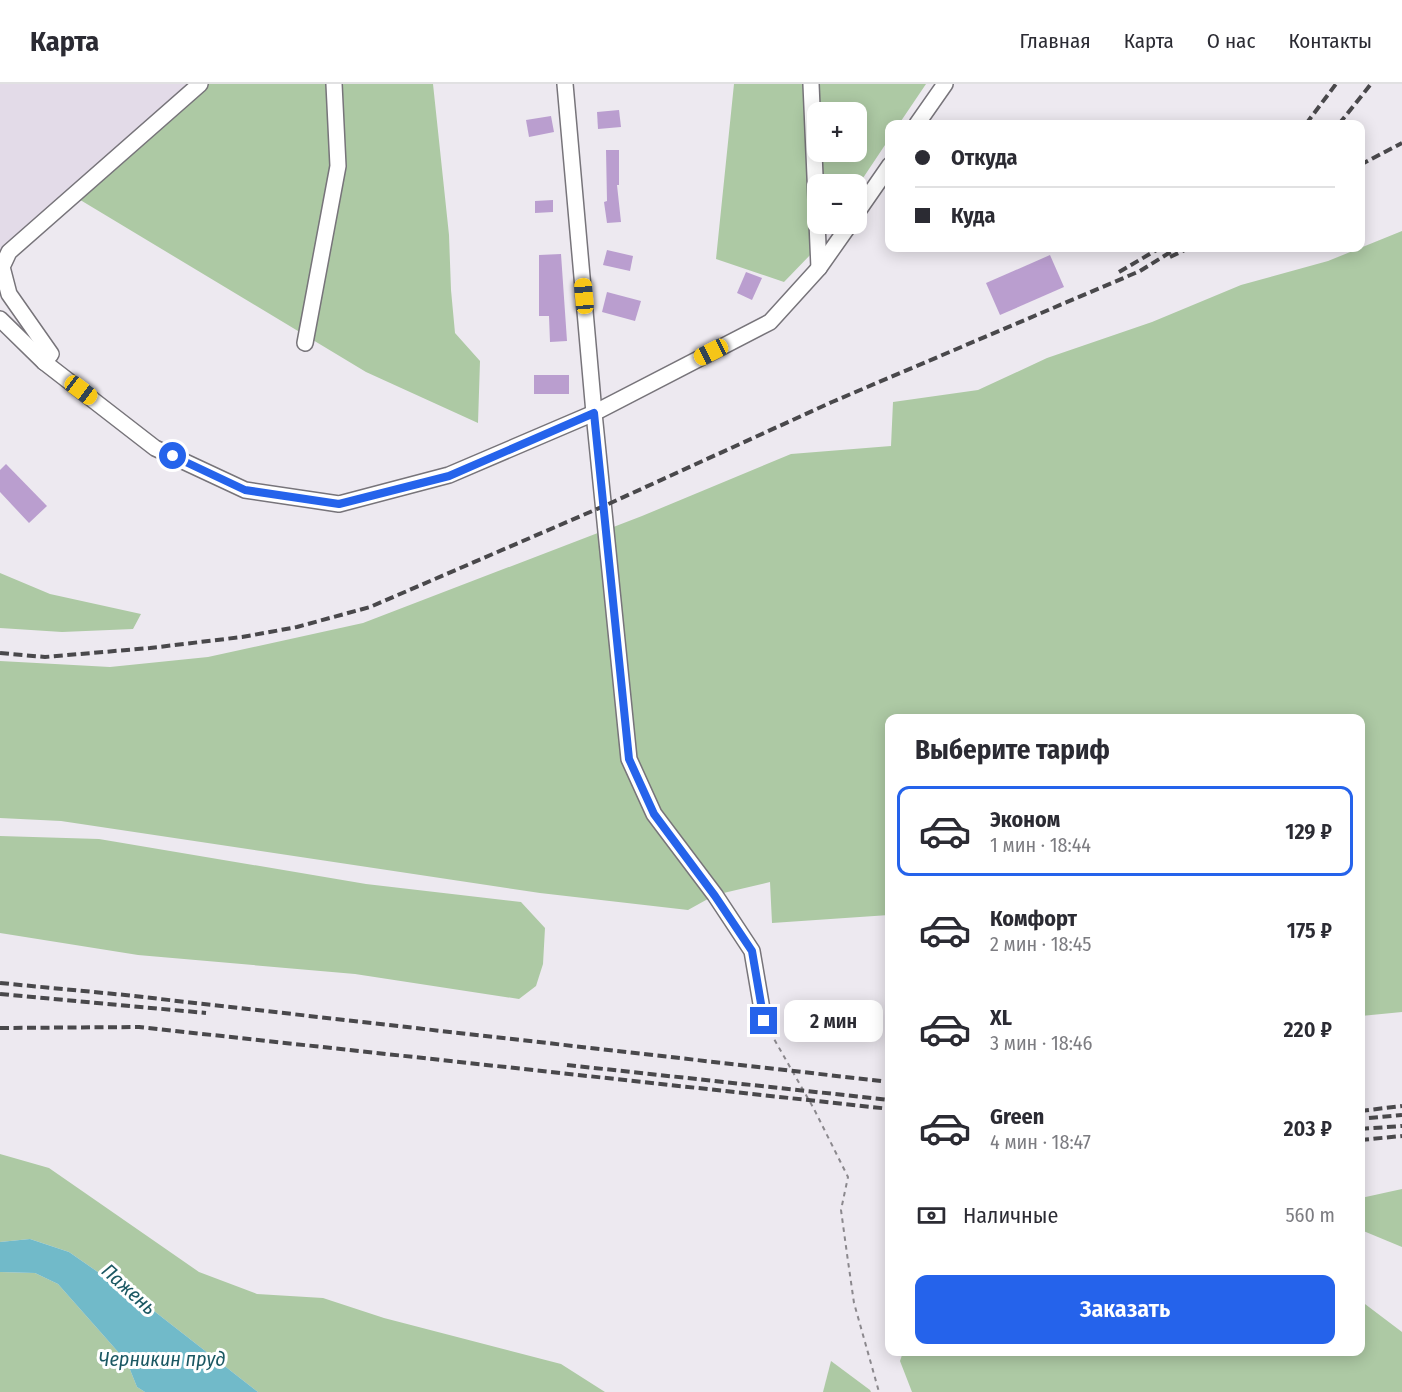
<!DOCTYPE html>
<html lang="ru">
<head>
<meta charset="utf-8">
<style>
  :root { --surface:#fff; --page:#f2f2f3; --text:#2b2b33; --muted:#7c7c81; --line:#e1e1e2; --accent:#2563eb }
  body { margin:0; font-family:"Fira Sans Condensed",sans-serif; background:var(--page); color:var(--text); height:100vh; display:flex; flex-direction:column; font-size:22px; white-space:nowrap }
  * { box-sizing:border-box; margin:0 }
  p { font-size:20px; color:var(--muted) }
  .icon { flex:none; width:33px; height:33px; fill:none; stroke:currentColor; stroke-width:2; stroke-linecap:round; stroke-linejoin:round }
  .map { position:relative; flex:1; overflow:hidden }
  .panel { position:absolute; left:885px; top:630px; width:480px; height:642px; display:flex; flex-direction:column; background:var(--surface); border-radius:12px; box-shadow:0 3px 15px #0003 }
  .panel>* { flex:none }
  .guide { position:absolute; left:885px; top:36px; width:480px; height:132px; border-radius:12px; box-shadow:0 3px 15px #0003; display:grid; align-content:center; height:132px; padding:0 30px; background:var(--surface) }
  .fabs { position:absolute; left:807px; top:18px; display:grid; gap:12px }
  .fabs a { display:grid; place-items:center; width:60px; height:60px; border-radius:12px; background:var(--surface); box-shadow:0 3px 15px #0003; font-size:30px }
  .end { position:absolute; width:27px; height:27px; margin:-14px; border:8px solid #2563eb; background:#fff; box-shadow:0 0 0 3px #fff }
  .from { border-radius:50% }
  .bubble { position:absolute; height:42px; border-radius:12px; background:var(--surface); box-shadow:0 3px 15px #0003; font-size:20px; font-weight:600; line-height:42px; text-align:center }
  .car { position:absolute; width:18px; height:36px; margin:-18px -9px; border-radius:8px; box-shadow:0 0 4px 2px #0007; background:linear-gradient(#f5c518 24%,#345 0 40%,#f5c518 0 76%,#345 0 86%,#f5c518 0) }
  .guide b { display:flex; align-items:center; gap:21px; height:57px; font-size:22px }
  .guide b+b { border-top:2px solid var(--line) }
  .guide i { width:15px; height:15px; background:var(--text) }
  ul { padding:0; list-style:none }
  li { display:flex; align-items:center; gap:18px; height:90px; margin:0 12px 9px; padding:0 18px; border:3px solid transparent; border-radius:12px }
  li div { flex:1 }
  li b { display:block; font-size:22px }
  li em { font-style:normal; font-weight:600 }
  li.selected { border-color:var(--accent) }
  li>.icon { width:54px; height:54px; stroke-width:1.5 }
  h2 { padding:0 30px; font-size:27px; line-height:72px }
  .pay { display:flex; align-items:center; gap:15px; height:66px; padding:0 30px; font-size:22px }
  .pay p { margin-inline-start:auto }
  .cta { display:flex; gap:12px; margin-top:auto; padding:12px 30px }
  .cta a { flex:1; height:69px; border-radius:12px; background:var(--accent); color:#fff; font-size:24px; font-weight:600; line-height:69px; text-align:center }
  header { display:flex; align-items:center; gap:36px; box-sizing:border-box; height:84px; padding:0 30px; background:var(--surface); border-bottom:2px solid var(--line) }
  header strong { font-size:28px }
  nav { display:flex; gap:33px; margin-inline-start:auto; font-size:21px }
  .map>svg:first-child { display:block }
  .built { fill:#e3dbe8 }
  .green { fill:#adc9a4; fill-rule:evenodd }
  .water { fill:#71bac9 }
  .building { fill:#ba9ecf }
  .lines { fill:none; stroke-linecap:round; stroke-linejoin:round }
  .minor-casing { stroke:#77747a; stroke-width:18 }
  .path { stroke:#8b888d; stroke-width:2; stroke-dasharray:4.5 4.5; stroke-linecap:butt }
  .minor { stroke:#fff; stroke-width:15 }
  .rail { stroke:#49484b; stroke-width:4; stroke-dasharray:9 4.5; stroke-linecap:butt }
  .route { stroke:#2563eb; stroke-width:8 }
  .labels { text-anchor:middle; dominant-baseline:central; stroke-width:6; stroke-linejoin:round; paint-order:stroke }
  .water-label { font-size:20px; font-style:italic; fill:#1b5863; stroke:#fff }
</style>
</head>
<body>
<header>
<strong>Карта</strong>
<nav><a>Главная</a><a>Карта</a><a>О нас</a><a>Контакты</a></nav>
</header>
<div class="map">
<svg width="1402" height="1308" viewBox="0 0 1402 1308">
  <rect width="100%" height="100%" fill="#ede9f0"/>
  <polygon class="built" points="0,0 200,0 0,176"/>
  <g class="green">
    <polygon points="200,0 433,0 449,151 451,206 455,249 480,277 478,339 366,288 72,111"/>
    <path d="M734 0H926L899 40H890L889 55 857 103 856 100H818V140H832L813 168 784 198 716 175ZM818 28H856V68H818Z"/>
    <polygon points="1402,147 1402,928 1361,932 1360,634 890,634 889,831 772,839 770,798 715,811 688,826 540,809 61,737 0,734 0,577 110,583 208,573 363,539 642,432 791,370 891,362 893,318 978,306 1047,274 1152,238 1241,201 1328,177"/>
    <polygon points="0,489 50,510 141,530 133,545 62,548 0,544"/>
    <polygon points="0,752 99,755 366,800 521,818 545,844 543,880 536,902 519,915 355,890 138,871 0,849"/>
    <polygon points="0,1070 49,1084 199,1188 257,1210 323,1214 384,1234 561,1280 605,1308 258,1308 154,1227 69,1168 30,1155 0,1158"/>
    <polygon points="1402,1105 1402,1163 1361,1146 1361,1114"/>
    <polygon points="0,1188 35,1189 58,1200 127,1278 137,1303 145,1308 0,1308"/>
    <polygon points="1361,1217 1402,1248 1402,1308 912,1308 900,1277 903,1268 1360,1268"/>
    <polygon points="831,1277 870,1306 871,1308 823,1308"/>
  </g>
  <polygon class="water" points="30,1155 69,1168 154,1227 258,1308 145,1308 137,1303 127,1278 58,1200 35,1189 0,1188 0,1158"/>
  <g class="building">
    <polygon points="619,26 621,43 598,45 597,28"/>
    <polygon points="551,32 554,48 529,53 526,36"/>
    <polygon points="606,66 619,66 619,101 617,101 621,138 607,139 604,118 607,117"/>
    <polygon points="553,116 553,128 535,129 535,117"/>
    <polygon points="607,166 633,172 630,187 603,181"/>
    <polygon points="561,170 567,257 550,258 549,232 539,232 539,171"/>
    <polygon points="1050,171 1064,203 1000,231 986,199"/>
    <polygon points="746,188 762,194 752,216 737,209"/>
    <polygon points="607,208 641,217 635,237 602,228"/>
    <rect x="534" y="291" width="35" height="19"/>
    <polygon points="6,380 47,422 29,439 0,408 0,386"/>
  </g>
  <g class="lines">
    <defs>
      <g id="minor">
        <polyline points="565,0 594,329 629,675 654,730 715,811 752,867 764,937"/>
        <polyline points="811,0 819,184"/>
        <polyline points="917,40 945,0"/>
        <polyline points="856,130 890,81"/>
        <polyline points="0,235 44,278 155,364 245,406 339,420 449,391 594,329 770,238 819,184 850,140"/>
        <polyline points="305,259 338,82 334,0"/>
        <polyline points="44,278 51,270 9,210 2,183 9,168 200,0"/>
      </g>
    </defs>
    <use href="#minor" class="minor-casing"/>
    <polyline class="path" points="770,948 814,1025 848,1093 841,1126 847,1170 854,1219 879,1308"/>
    <use href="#minor" class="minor"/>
    <g class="rail">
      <polyline points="1306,40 1336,0"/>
      <polyline points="1339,40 1371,0"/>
      <polyline points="1360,81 1402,59"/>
      <polyline points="1170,173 1189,164"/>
      <polyline points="1119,188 1160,164"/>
      <polyline points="0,569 45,573 150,564 242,553 297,543 370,523 604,422 832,318 1140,187 1177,164"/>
      <polyline points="0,899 125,911 890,998"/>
      <polyline points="0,910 206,929"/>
      <polyline points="0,944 139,943 890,1025"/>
      <polyline points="567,981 890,1016"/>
      <polyline points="1360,1027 1402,1022"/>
      <polyline points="1369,1034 1402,1031"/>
      <polyline points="1360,1045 1402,1042"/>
      <polyline points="1360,1056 1402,1052"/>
    </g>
  </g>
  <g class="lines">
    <polyline class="route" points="173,372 245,406 339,420 449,392 594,329 629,675 654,730 715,812 752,867 764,937"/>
  </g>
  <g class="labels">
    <g class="water-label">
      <text transform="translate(129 1205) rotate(42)">Пажень</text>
      <text x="162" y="1275">Черникин пруд</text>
    </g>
  </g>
</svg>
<div class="fabs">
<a>+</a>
<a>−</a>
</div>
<i class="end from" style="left:173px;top:372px"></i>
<i class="end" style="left:764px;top:937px"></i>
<div class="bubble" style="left:784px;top:916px;width:99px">2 мин</div>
<i class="car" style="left:584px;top:212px;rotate:355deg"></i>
<i class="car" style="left:711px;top:268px;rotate:243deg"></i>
<i class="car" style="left:81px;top:306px;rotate:127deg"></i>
<div class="guide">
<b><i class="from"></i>Откуда</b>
<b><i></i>Куда</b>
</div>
<section class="panel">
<h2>Выберите тариф</h2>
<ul>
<li class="selected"><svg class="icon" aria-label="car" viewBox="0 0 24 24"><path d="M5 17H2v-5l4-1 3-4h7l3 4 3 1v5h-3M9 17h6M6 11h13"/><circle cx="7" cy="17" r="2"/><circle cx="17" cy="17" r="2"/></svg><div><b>Эконом</b><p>1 мин · 18:44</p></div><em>129 ₽</em></li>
<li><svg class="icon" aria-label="car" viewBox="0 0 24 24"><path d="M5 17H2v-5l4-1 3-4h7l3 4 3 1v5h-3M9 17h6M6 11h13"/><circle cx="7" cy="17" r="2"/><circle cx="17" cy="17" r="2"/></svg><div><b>Комфорт</b><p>2 мин · 18:45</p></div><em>175 ₽</em></li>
<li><svg class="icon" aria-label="car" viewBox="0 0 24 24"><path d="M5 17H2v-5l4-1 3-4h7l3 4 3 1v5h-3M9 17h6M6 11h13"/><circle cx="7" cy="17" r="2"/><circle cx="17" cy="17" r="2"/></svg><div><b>XL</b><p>3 мин · 18:46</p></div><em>220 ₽</em></li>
<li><svg class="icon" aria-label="car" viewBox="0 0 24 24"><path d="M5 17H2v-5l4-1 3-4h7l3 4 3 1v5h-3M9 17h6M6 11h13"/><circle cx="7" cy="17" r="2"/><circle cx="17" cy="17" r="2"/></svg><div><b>Green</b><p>4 мин · 18:47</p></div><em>203 ₽</em></li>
</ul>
<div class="pay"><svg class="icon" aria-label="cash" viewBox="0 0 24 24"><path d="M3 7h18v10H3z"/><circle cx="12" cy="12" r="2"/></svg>Наличные<p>560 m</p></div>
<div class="cta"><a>Заказать</a></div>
</section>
</div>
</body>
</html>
